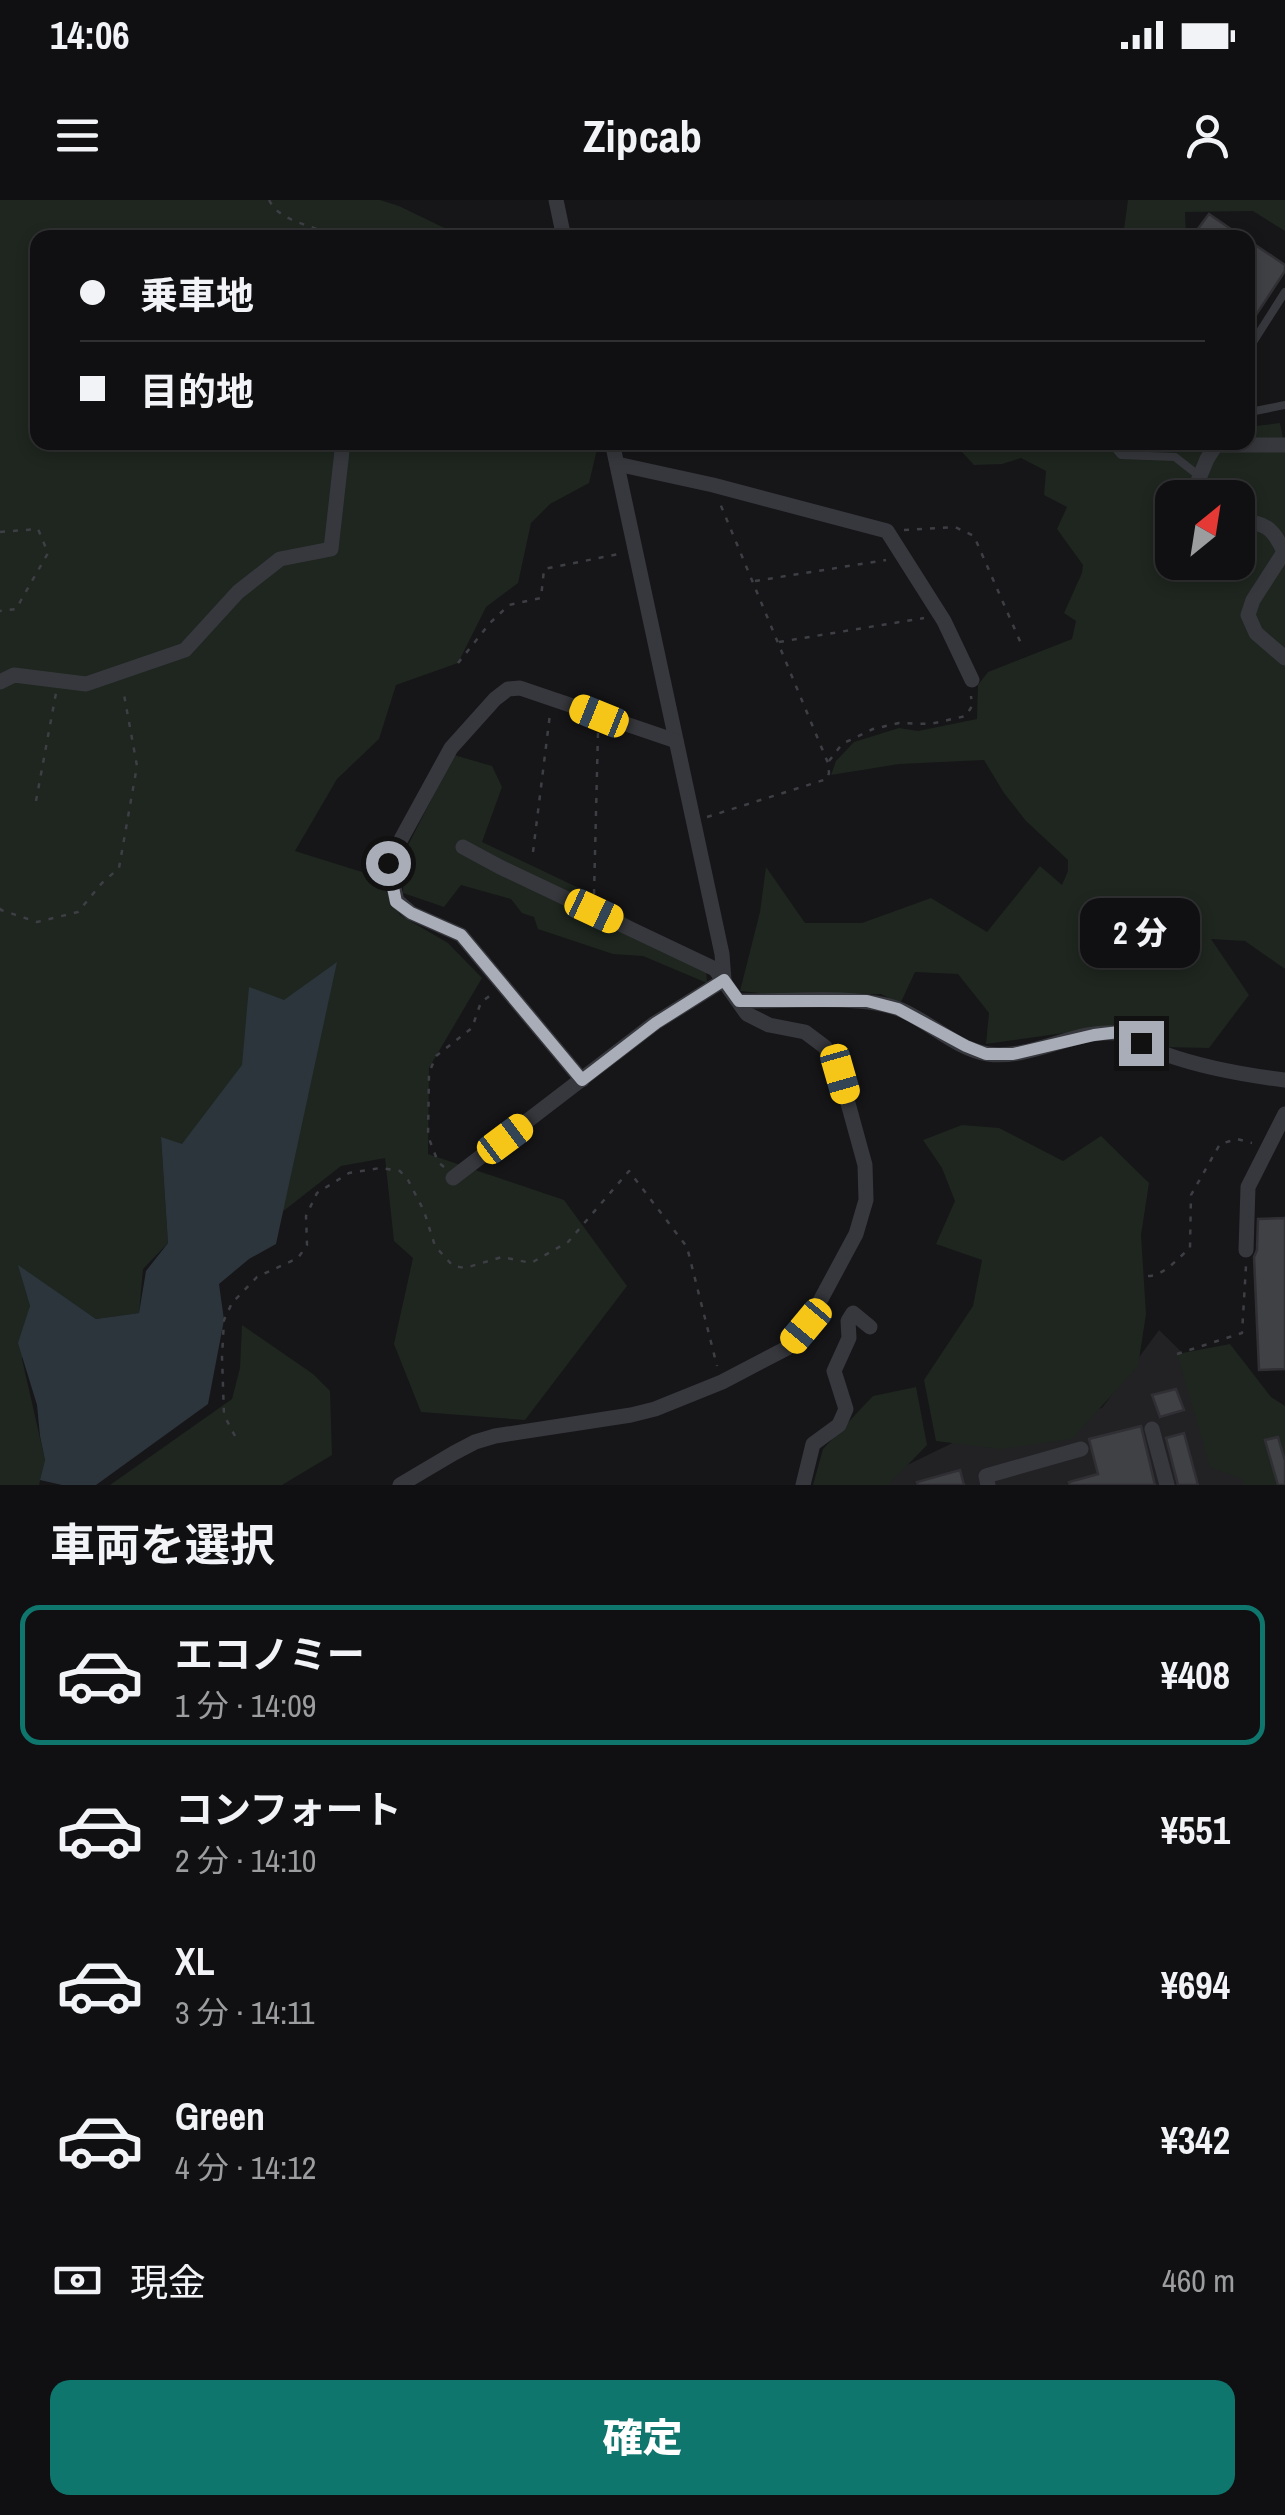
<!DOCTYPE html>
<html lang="ja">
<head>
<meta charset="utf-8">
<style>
  :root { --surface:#101012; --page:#1e1e20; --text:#f1f3f6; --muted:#9c9d9f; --line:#303032; --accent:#0f766e }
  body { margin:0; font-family:"Archivo Narrow","Noto Sans JP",sans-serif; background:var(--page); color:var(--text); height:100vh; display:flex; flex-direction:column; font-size:38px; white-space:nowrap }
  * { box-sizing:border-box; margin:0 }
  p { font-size:32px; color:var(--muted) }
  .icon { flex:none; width:55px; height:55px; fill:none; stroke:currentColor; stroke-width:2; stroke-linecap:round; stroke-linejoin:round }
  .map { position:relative; height:1285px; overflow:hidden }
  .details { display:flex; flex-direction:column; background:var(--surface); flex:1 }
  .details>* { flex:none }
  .hud { position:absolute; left:30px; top:30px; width:1225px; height:220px; border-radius:20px; box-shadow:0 5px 15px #0003,0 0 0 2px var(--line); display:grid; align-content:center; height:220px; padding:0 50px; background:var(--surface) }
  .needle { width:65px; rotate:30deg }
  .tools { position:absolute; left:1155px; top:280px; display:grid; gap:20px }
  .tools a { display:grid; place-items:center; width:100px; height:100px; border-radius:20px; background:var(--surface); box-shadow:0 5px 15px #0003,0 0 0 2px var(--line); font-size:50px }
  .end { position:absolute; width:45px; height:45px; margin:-22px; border:12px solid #a8adb8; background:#111; box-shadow:0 0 0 5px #111 }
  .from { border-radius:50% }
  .bubble { position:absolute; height:70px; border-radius:20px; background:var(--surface); box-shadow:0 5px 15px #0003,0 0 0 2px var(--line); font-size:32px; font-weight:800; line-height:70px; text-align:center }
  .car { position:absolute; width:30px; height:60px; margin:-30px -15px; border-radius:12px; box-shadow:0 0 8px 2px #0007; background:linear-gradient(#f5c518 24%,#345 0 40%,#f5c518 0 76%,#345 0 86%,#f5c518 0) }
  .hud b { display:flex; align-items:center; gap:35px; height:95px; font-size:38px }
  .hud b+b { border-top:2px solid var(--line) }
  .hud i { width:25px; height:25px; background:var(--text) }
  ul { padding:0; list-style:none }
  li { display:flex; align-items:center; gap:30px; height:140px; margin:0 20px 15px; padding:0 30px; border:5px solid transparent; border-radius:20px }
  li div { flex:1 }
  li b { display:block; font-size:38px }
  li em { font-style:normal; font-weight:800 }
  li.current { border-color:var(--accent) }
  li>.icon { width:90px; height:90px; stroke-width:1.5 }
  h2 { padding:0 50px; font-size:45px; line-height:120px }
  .pay { display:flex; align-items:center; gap:25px; height:110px; padding:0 50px; font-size:38px }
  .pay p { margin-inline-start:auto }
  .action { display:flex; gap:20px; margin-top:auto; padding:20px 50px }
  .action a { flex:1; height:115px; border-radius:20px; background:var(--accent); color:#fff; font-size:40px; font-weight:800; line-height:115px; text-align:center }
  .status { display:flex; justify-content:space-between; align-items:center; height:70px; padding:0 50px; background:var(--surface); direction:ltr }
  .status svg { height:28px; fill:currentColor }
  header { display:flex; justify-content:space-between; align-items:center; height:130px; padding:0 50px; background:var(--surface); font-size:45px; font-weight:800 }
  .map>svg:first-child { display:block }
  .built { fill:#222225 }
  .green { fill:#1e261f; fill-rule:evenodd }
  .water { fill:#2c353c }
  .building { fill:#404145; stroke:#303034; stroke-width:2.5 }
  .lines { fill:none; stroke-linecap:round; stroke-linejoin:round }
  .path { stroke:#3d3f44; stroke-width:2.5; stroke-dasharray:5 8; stroke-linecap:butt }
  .service { stroke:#37383d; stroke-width:8 }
  .minor { stroke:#37383d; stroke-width:15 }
  .route { stroke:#a8adb8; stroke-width:12 }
</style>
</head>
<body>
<div class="status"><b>14:06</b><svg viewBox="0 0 49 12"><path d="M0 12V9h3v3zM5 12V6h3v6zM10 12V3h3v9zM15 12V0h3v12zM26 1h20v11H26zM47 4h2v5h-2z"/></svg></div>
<header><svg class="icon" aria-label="menu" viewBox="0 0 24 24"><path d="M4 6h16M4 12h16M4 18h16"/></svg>Zipcab<svg class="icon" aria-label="person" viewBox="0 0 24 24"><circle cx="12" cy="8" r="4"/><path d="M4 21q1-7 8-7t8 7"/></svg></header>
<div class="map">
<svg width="1285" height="1285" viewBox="0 0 1285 1285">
  <rect width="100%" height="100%" fill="#161618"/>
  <polygon class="built" points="1159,1130 1240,1209 1257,1285 866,1285 969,1235 1102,1208"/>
  <g class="green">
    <polygon points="0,0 380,0 399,6 463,37 38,38 38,242 595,243 597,249 589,283 550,304 531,323 518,383 486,407 458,463 396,485 379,539 337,579 295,651 378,677 400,715 448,743 482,778 429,868 428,954 564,1000 627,1086 525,1220 421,1212 394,1144 413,1058 394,1041 385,958 341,966 254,1034 161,938 168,1043 143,1069 139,1113 96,1119 19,1067 30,1106 22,1159 45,1260 39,1285 0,1285"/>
    <polygon points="1128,0 1285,0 1285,31 1253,11 1185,12 1186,37 1123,37"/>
    <path d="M1280 223 1285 249V769L1245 741 1211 739 1249 795 1209 848 1162 847 1135 823 986 844 989 813 958 774 915 772 900 804 881 794 795 797 740 791 760 712 766 667 805 723H862L931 698 987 732 1040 666 1062 685 1068 671V660L1026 621 1004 593 984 560 899 564 831 575 836 561 854 542 899 528 918 531 977 519 978 485 988 472 1072 439 1076 421 1064 413 1082 373 1083 365 1057 329 1067 307 1044 295 1046 271 1021 258 1002 264 974 265 961 251 957 243 1248 242V227ZM1172 298H1238V362H1172Z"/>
    <polygon points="454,555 492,566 502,587 482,642 585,691 706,769 707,783 643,756 613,754 538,729 534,717 522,713 511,699 461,685 444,707 403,693 404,653"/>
    <polygon points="962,925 999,928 1063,961 1101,936 1149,983 1141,1035 1146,1114 1138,1166 1072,1239 1000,1249 936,1241 924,1180 973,1106 982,1060 936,1044 955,1001 942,968 923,940"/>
    <polygon points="242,1125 313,1174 330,1191 332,1255 282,1285 110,1285 232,1199 240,1168"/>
    <polygon points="1230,1144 1271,1197 1285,1206 1285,1285 1244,1285 1242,1279 1210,1267 1177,1154"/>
    <polygon points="916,1187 927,1245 888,1285 813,1285 823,1249 873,1196"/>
  </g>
  <polygon class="water" points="337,762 276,1044 249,1059 219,1084 224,1120 208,1204 96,1285 62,1285 40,1280 45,1260 40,1236 37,1205 18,1143 30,1106 18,1065 96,1119 139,1113 146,1071 168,1043 161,937 182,944 242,865 249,787 284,800"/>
  <g class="building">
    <polygon points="1209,14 1244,38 1191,38"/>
    <polygon points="1248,40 1285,65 1285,71 1248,127"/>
    <polygon points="1285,1018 1285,1169 1259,1170 1254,1057 1257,1050 1258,1019"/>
    <polygon points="1176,1189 1184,1210 1160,1217 1152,1195"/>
    <polygon points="1141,1226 1155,1285 1070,1285 1069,1282 1098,1274 1089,1239"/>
    <polygon points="1184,1233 1198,1285 1178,1285 1166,1238"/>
    <polygon points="1278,1237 1285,1261 1285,1285 1278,1285 1265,1240"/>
    <polygon points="960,1270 964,1285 918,1285 917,1282"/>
  </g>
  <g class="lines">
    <g class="path">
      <path d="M269 0C281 24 315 24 336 38"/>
      <polyline points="904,330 955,327 974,336 1023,448"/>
      <polyline points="0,332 38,329 48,353 16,409 0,411"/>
      <polyline points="755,381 886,360"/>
      <polyline points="779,442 924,418"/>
      <polyline points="458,463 490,423 509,405 541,398 544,369 619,354"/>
      <polyline points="829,561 842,544 873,529 899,523 930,524 966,516 972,506 971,496"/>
      <polyline points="36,601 56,493"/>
      <polyline points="707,617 827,579 829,573 828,563 719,301"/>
      <polyline points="533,652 550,514"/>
      <polyline points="594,694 598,532"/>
      <polyline points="0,708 1,710 37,722 78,712 102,683 119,668 137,566 123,489"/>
      <polyline points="444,967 438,962 428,936 429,873 436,856 472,828 481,802 491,795"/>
      <path d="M1148 1076C1164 1076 1178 1058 1190 1048L1191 995 1220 944 1237 939 1252 943"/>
      <polyline points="1177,1154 1242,1133 1246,1066"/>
      <polyline points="235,1236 224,1215 222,1157 224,1120 232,1103 257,1077 298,1058 307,1045 306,1016 317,993 349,973 380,968 400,971 408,980 424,1011 435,1046 453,1066 465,1068 502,1057 531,1063 568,1042 629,971 687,1047 717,1166"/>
    </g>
    <g class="service">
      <polyline points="563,31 582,38"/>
      <polyline points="1248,150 1285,92"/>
      <polyline points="1248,209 1255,211 1285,205"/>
      <polyline points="1110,242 1121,255 1175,257 1198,275"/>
    </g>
    <g class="minor">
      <polyline points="556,0 564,38"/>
      <polyline points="612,242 722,754 724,780"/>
      <polyline points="617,264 713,285 887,331 944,421 972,480"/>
      <polyline points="1191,298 1207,259 1216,245 1284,245"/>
      <path d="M1238 320C1265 323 1273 327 1284 352L1253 400 1248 415 1256 433 1285 458"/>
      <polyline points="0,482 14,475 86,484 185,450 238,392 280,359 331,349 343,242"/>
      <path d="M739 801C784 802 860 794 899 809 929 821 956 849 988 854 1031 860 1076 829 1116 833 1133 834 1150 849 1165 854 1204 868 1244 875 1285 880"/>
      <polyline points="582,880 461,735 411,713 397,701 388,663 451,548 495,499 508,489 520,488 676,541"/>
      <polyline points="453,978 655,823 724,780"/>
      <polyline points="1246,1050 1248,987 1285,914"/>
      <polyline points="1152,1229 1167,1285"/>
      <polyline points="400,1285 454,1253 475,1242 495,1236 631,1215 655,1209 722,1182 787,1148 806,1127 856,1034 866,1000 865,965 840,874 825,847 805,832 769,825 747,814 715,769 500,667 463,647"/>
      <polyline points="803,1285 813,1244 839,1225 846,1209 834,1171 849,1138 848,1121 853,1113 870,1127"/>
      <polyline points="988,1285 986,1276 1081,1249"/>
    </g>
  </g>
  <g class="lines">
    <polyline class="route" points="388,663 396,702 411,713 461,735 582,880 656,823 724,780 739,801 867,801 898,809 966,846 986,854 1013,854 1094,835 1119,832 1141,843"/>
  </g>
</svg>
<div class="tools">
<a><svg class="needle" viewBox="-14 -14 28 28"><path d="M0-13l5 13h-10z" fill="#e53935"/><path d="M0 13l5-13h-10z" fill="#9c9d9f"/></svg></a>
</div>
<i class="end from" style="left:388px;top:663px"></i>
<i class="end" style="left:1141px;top:843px"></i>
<div class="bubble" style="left:1080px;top:698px;width:120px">2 分</div>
<i class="car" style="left:599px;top:516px;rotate:292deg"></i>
<i class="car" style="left:594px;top:711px;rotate:115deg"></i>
<i class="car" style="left:840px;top:874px;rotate:164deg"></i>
<i class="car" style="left:505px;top:939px;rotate:53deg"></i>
<i class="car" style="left:806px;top:1126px;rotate:220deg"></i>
<div class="hud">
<b><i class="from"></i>乗車地</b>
<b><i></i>目的地</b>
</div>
</div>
<section class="details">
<h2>車両を選択</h2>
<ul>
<li class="current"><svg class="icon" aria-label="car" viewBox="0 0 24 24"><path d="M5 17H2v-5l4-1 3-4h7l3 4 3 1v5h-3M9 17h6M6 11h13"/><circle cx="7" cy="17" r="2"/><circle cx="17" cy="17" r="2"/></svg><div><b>エコノミー</b><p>1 分 · 14:09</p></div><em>¥408</em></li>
<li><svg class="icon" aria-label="car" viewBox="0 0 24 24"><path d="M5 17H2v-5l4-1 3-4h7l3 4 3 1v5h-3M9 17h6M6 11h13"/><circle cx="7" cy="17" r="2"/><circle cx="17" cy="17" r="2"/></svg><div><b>コンフォート</b><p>2 分 · 14:10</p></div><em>¥551</em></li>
<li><svg class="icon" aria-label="car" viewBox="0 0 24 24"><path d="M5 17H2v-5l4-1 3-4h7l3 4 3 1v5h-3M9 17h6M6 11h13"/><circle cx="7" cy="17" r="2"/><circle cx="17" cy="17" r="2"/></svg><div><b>XL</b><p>3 分 · 14:11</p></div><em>¥694</em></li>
<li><svg class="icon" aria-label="car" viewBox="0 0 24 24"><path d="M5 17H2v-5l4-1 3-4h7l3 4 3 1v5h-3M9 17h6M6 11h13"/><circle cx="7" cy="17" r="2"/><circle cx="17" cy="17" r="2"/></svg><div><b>Green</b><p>4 分 · 14:12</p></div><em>¥342</em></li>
</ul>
<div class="pay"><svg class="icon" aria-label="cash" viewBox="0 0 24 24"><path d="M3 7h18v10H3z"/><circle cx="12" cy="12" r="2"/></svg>現金<p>460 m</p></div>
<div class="action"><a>確定</a></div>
</section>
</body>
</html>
